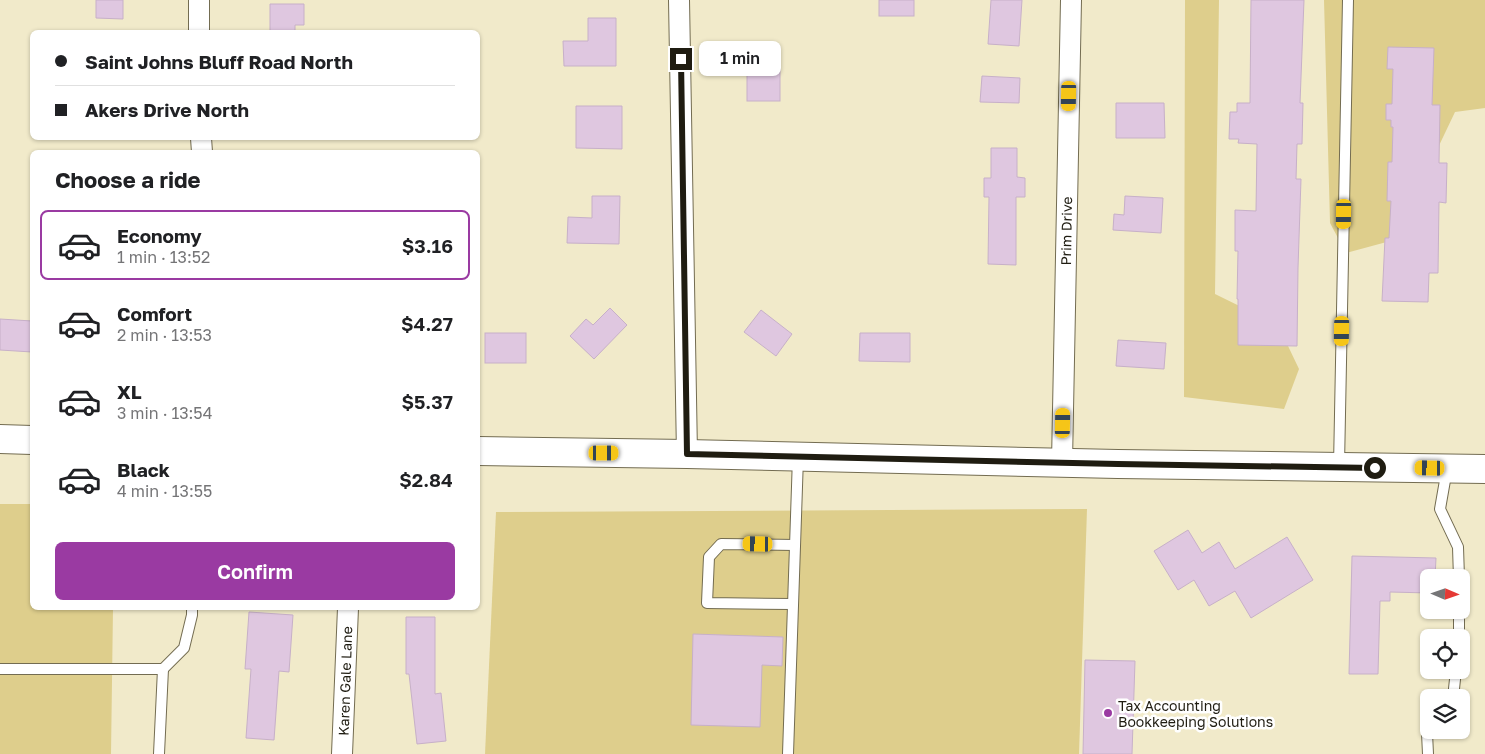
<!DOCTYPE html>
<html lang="en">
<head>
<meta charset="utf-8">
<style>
  :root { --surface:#fff; --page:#f6f6f6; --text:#202124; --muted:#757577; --line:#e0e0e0; --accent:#9a3aa2 }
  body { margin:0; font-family:"Golos Text",sans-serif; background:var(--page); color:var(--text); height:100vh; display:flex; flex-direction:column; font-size:19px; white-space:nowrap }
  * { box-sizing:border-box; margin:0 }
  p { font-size:16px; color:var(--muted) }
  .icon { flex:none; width:28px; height:28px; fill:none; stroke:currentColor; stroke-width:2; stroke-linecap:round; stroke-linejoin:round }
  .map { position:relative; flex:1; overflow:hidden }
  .details { position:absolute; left:30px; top:150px; width:450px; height:460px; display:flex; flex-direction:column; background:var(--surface); border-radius:8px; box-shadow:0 1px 4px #0004 }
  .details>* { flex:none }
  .hud { position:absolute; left:30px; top:30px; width:450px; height:110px; border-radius:8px; box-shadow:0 1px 4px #0004; display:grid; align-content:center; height:110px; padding:0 25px; background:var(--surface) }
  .needle { width:32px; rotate:92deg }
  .buttons { position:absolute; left:1420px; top:569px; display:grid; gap:10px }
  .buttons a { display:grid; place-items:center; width:50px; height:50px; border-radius:8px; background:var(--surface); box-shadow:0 1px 4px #0004; font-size:25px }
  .end { position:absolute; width:22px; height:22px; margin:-11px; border:6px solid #1f1c11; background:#fff; box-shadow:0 0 0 2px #fff }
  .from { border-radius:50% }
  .bubble { position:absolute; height:35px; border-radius:8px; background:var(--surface); box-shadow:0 1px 4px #0004; font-size:16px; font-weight:600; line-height:35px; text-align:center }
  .car { position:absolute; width:15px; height:30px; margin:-15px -8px; border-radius:6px; box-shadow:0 0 4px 1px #0007; background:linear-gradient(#f5c518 24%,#345 0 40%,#f5c518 0 76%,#345 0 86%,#f5c518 0) }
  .hud b { display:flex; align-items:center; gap:18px; height:48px; font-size:19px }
  .hud b+b { border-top:1px solid var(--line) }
  .hud i { width:12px; height:12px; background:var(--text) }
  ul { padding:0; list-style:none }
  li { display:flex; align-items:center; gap:15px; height:70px; margin:0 10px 8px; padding:0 15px; border:2px solid transparent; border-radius:8px }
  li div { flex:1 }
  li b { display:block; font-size:19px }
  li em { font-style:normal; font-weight:600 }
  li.on { border-color:var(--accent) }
  li>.icon { width:45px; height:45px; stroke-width:1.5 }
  h2 { padding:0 25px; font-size:22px; line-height:60px }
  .cta { display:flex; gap:10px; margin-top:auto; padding:10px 25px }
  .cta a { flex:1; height:58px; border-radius:8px; background:var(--accent); color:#fff; font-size:20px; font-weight:600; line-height:58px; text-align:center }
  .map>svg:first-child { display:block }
  .green { fill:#dece8c }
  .building { fill:#dfc7e0; stroke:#c7b0c8 }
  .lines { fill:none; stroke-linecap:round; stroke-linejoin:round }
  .lane-casing { stroke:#736c51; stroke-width:12 }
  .street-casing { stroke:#736c51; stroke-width:22 }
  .secondary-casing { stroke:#736c51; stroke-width:30 }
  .lane { stroke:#fff; stroke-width:10 }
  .street { stroke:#fff; stroke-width:20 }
  .secondary { stroke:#fff; stroke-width:28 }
  .route { stroke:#1f1c11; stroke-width:6 }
  .poi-dot { fill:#9a3aa2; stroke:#fff; stroke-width:2 }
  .labels { text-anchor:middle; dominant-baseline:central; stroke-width:5; stroke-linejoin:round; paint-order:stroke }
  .street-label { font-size:14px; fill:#1f1c11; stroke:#fff }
  .poi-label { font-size:14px; fill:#1f1c11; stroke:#fff; text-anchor:start }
</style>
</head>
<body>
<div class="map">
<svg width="1485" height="754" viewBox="0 0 1485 754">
  <rect width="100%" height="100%" fill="#f1eaca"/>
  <g class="green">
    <polygon points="1185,0 1219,0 1215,294 1278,325 1299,369 1284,409 1184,397"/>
    <polygon points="1324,0 1485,0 1485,108 1455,112 1394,240 1346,253 1330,223"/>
    <polygon points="0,504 32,504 32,608 113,608 111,754 0,754"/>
    <polygon points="1087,509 1079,754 485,754 496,512"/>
  </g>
  <g class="building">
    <polygon points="96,0 123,0 123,19 96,18"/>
    <rect x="879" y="0" width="35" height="16"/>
    <polygon points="991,0 1022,0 1019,46 988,44"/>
    <polygon points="1251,0 1304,0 1300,103 1303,103 1302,144 1297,144 1296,179 1301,179 1298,268 1297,346 1238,345 1238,299 1237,299 1238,251 1235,251 1235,210 1256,211 1257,144 1238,143 1239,139 1229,139 1230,112 1237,112 1237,103 1250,103"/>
    <polygon points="270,4 304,4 304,25 295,25 295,32 270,32"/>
    <polygon points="588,18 616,18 616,66 564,66 563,41 588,41"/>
    <polygon points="1388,47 1434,48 1432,105 1440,105 1439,163 1447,163 1446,203 1439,202 1438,273 1429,273 1428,302 1382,301 1385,238 1389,238 1391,201 1387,201 1388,162 1392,162 1393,127 1391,127 1391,120 1386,120 1386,104 1392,104 1393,69 1387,69"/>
    <rect x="747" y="63" width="33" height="38"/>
    <polygon points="982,76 1020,78 1019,103 980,102"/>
    <polygon points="1116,103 1164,103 1165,138 1116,138"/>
    <polygon points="576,106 622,106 622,149 576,148"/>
    <polygon points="991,148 1017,148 1017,177 1025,178 1025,197 1016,197 1016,265 988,264 989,197 984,197 984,178 991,178"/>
    <polygon points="592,196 620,196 619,244 567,243 568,217 592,218"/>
    <polygon points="1125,196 1163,198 1161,233 1113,230 1114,214 1124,215"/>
    <polygon points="610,308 627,325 594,359 570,336 586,319 593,325"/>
    <polygon points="761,310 792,334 776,356 744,332"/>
    <polygon points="0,319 32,321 32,352 0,350"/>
    <rect x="485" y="333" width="41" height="30"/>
    <polygon points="860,333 910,333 910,362 859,361"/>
    <polygon points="1118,340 1166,343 1164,369 1116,366"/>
    <polygon points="1188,530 1202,553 1219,542 1235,569 1287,537 1313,580 1251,618 1235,591 1209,606 1194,580 1178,590 1154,551"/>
    <polygon points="1352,556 1436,558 1435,578 1429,578 1429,593 1390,592 1390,601 1380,601 1378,674 1349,674"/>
    <polygon points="249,612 293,615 289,672 279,671 274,740 246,738 251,669 245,669"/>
    <polygon points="406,617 435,617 435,694 441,693 446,741 417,744 409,674 406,674"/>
    <polygon points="693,634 783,637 782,666 762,665 760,727 691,725"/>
    <polygon points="1085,660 1135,661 1132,754 1083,754"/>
  </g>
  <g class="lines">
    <defs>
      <g id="lane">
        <polyline points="1339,466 1348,0"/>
        <polyline points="1447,469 1440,509 1458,547 1459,578"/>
        <polyline points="793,604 707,603 709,557 721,544 795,545"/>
        <polyline points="1459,638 1459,610"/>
        <polyline points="0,669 163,669 184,648 192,615 192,608"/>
        <polyline points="1453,698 1456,670"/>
        <polyline points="159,754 163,669"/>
        <polyline points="788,754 798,457"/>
        <polyline points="1428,754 1427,733 1429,730"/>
      </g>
      <g id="street">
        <polyline points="199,0 199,32"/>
        <polyline points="679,0 687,454"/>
        <polyline points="201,138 202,152"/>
        <polyline points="1062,462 1071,0"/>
        <polyline points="342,754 348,608"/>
      </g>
      <g id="secondary">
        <polyline points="0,439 32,440"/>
        <polyline points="478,451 687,454 1118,464 1485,469"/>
      </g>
    </defs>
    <use href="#lane" class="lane-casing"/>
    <use href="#street" class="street-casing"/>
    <use href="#secondary" class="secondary-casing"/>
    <use href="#lane" class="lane"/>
    <use href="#street" class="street"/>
    <use href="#secondary" class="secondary"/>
  </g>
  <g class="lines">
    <polyline class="route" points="681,59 687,454 1118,464 1375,468"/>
  </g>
  <circle class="poi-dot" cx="1108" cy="713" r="5"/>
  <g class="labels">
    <g class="street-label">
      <text transform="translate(1066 231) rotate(-89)">Prim Drive</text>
      <text transform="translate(345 681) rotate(-88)">Karen Gale Lane</text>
    </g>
    <g class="poi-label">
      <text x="1118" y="705">Tax Accounting<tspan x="1118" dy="16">Bookkeeping Solutions</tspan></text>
    </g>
  </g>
</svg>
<div class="buttons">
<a><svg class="needle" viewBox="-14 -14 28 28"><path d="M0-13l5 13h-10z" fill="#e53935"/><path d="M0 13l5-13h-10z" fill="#757577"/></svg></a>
<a><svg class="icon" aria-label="locate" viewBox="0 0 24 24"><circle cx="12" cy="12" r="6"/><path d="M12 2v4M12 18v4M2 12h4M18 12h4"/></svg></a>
<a><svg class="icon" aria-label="layers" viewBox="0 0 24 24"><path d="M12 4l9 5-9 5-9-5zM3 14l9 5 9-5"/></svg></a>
</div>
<i class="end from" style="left:1375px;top:468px"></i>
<i class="end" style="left:681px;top:59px"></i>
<div class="bubble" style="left:699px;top:41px;width:82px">1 min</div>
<i class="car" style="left:1069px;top:96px;rotate:181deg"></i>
<i class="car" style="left:1344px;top:214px;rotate:181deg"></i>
<i class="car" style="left:1342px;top:331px;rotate:181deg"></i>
<i class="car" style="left:1063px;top:423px;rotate:1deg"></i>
<i class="car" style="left:604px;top:453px;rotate:90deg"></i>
<i class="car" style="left:1430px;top:468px;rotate:271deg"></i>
<i class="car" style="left:758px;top:544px;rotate:271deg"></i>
<div class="hud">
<b><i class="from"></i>Saint Johns Bluff Road North</b>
<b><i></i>Akers Drive North</b>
</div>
<section class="details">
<h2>Choose a ride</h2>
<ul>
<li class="on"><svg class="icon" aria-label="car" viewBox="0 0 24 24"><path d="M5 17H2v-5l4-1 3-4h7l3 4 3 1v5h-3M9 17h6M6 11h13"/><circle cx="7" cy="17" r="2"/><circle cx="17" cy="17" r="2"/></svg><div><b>Economy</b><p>1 min · 13:52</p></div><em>$3.16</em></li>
<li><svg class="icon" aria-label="car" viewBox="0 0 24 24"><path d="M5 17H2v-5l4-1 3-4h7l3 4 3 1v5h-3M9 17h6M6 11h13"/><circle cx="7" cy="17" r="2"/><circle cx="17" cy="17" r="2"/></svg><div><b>Comfort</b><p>2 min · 13:53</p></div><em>$4.27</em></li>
<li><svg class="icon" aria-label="car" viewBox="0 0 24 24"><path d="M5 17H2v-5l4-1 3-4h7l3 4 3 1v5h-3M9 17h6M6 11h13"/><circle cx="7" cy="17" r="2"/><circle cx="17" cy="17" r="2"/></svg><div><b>XL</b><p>3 min · 13:54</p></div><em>$5.37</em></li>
<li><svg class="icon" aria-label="car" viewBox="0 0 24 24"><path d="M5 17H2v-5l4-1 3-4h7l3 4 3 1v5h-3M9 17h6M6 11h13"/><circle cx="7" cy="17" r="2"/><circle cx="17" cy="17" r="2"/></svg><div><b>Black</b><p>4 min · 13:55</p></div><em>$2.84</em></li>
</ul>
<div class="cta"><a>Confirm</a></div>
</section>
</div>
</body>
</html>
